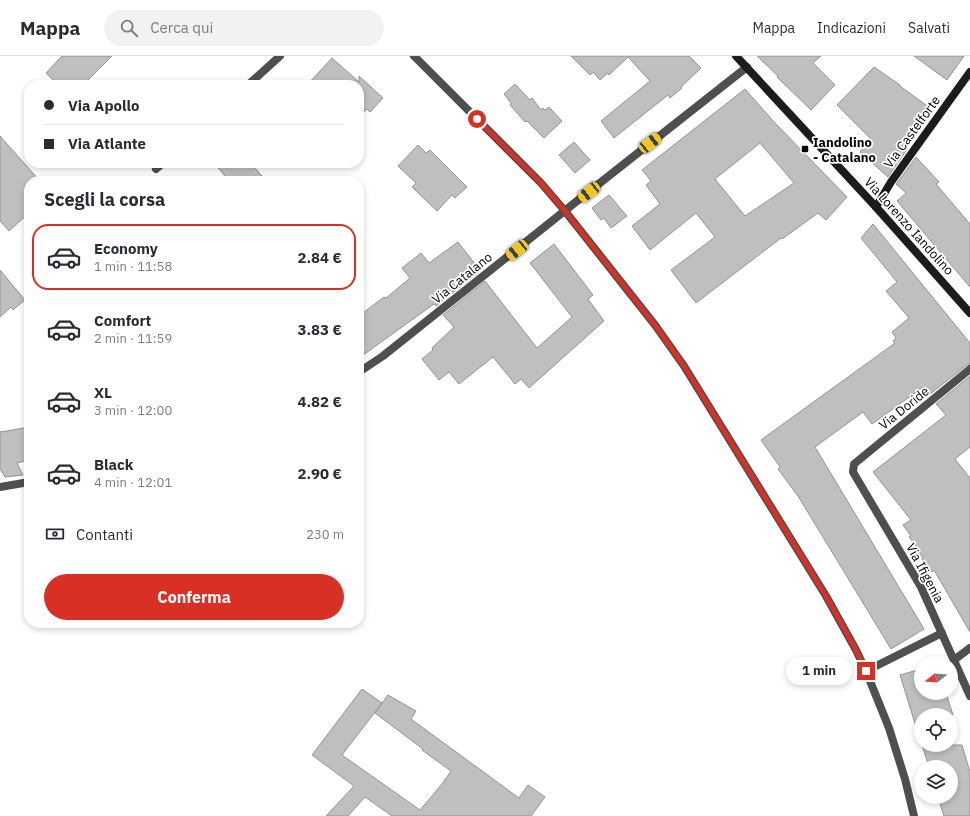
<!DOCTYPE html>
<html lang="it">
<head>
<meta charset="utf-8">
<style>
  :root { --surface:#fff; --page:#f2f2f3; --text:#2b2b33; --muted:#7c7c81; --line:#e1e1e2; --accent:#d93025 }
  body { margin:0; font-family:"IBM Plex Sans",sans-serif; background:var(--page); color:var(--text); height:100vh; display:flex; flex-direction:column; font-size:15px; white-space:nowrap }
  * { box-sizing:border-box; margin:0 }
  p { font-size:13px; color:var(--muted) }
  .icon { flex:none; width:22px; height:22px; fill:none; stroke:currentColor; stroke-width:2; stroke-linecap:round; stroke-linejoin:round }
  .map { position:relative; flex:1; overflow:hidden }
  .side { position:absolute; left:24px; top:120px; width:340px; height:452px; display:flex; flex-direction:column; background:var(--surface); border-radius:16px; box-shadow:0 2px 6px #0003 }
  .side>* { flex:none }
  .banner { position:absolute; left:24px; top:24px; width:340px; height:88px; border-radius:16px; box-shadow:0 2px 6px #0003; display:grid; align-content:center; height:88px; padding:0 20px; background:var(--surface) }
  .needle { width:26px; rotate:253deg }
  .tools { position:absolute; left:914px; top:600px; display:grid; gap:8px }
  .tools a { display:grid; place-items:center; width:44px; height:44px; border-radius:50%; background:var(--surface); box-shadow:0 2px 6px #0003; font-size:20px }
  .end { position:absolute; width:18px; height:18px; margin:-9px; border:5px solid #d93025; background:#fff; box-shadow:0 0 0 2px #fff }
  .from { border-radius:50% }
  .bubble { position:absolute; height:28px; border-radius:14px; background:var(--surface); box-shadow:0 2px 6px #0003; font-size:13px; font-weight:800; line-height:28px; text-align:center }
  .car { position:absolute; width:12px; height:24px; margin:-12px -6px; border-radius:5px; box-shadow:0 0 3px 1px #0007; background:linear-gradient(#f5c518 24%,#345 0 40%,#f5c518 0 76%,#345 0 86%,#f5c518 0) }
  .banner b { display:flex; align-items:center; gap:14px; height:38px; font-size:15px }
  .banner b+b { border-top:1px solid var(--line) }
  .banner i { width:10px; height:10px; background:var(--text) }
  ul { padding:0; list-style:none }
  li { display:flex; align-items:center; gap:12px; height:66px; margin:0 8px 6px; padding:0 12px; border:2px solid transparent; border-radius:16px }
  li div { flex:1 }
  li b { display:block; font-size:15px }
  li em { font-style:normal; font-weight:800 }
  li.current { border-color:var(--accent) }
  li>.icon { width:36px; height:36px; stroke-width:1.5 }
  h2 { padding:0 20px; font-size:18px; line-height:48px }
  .pay { display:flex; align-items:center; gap:10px; height:44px; padding:0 20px; font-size:15px }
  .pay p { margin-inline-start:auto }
  .button { display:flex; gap:8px; margin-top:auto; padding:8px 20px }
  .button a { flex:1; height:46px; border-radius:24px; background:var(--accent); color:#fff; font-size:16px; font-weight:800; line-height:46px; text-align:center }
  header { display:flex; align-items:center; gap:24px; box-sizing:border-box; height:56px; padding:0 20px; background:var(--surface); border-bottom:1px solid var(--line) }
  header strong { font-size:19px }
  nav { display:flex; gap:22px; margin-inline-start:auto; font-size:14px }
  .search { width:280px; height:36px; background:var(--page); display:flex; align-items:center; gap:10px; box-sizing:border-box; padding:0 14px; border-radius:22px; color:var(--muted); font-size:15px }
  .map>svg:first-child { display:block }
  .building { fill:#bfbfbf; stroke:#939393; fill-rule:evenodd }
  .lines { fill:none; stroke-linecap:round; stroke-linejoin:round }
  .minor { stroke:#4f4f4f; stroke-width:8 }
  .secondary { stroke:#1c1c1c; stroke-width:8 }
  .route { stroke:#d93025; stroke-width:5 }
  .poi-dot { fill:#000; stroke:#fff; stroke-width:1.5 }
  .labels { text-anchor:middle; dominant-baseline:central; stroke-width:3.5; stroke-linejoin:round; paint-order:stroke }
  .street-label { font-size:13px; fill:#000; stroke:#fff }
  .poi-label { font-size:13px; font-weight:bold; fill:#000; stroke:#fff; text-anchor:start }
</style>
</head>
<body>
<header>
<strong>Mappa</strong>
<div class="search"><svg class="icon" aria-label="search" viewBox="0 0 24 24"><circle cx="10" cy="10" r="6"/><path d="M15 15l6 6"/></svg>Cerca qui</div>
<nav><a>Mappa</a><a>Indicazioni</a><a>Salvati</a></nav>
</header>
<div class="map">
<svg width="970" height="760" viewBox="0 0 970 760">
  <rect width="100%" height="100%" fill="#fff"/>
  <g class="building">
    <polygon points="62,0 112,0 83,29 58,29 46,17"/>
    <polygon points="571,0 689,0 701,12 681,31 682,32 670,42 668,39 614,82 601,65 650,25 628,1 609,19 608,17 600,24 593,16 590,19"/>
    <polygon points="757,0 821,0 813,7 835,29 811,54 777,21 778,20"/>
    <polygon points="914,0 964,0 947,24"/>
    <polygon points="332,2 359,26 359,20 383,42 370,56 367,53 359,61 359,29 307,29"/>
    <polygon points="874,11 900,29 900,30 930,52 904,88 908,92 888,121 860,96 870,82 837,49"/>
    <polygon points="515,28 530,44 532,42 541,54 543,52 545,54 549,51 562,65 544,82 527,65 525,66 510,49 511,47 504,38"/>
    <path d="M745 33 775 67 847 141 826 164 818 157 782 183 781 182 696 247 671 214 715 181 696 157 650 194 632 170 660 148 646 129 651 125 642 114ZM760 87 794 127 745 160 715 123Z"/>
    <polygon points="0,80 40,125 29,125 29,157 9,175 0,165"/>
    <polygon points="574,86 590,104 575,117 559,99"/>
    <polygon points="418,89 426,97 430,94 467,131 455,142 452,139 437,155 412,131 416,127 398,110"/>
    <polygon points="916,101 939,126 936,128 970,168 970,231 897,145 906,137 896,128"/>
    <polygon points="214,107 251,107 266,125 229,125"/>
    <polygon points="609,139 627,160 611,172 604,162 601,164 592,152"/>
    <polygon points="873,168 970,287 970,308 967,309 929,339 923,331 872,368 863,356 815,391 924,573 891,593 798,440 778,413 780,411 761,384 895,287 893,285 896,282 892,276 909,262 886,235 897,226 861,182"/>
    <polygon points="458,186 479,213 477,215 478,217 436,250 434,248 359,302 359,260 384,241 386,242 410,222 402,212 421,197 429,207"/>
    <polygon points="554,188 593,239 588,243 604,265 529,332 521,323 515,328 493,301 459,328 449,316 439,324 422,303 433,294 432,292 454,271 443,259 485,225 537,292 572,261 530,207"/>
    <polygon points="0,214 25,244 13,254 11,251 0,261"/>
    <polygon points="970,320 970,391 955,403 970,422 970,576 934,514 932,516 922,503 923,502 915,491 917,491 909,481 911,480 903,469 911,464 873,416 946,359 936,348"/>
    <polygon points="29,371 29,404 17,407 23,419 5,421 0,413 0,375 1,376"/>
    <polygon points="921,613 921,637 946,637 953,659 921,659 921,673 917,674 900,619"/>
    <polygon points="362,633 382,647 342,699 420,754 442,728 451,715 422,694 423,693 375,657 388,639 416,655 411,663 519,742 528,729 545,741 531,760 392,760 365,741 348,760 326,760 354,730 312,699"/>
    <polygon points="922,689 962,689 970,716 970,760 944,760 938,741 951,741 951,711 929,711"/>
  </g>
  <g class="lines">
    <g class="minor">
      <polyline points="414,0 541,127 565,155 621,226 655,269 684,310 826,540 856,594 866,615 889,672 905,723 914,760"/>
      <polyline points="248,29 280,0"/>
      <polyline points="156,113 163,107"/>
      <polyline points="970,313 854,408 853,416 921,531 970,640"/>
      <polyline points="359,316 383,300 577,145 747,11"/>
      <polyline points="0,431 29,426"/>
      <polyline points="954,604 970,592"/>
      <polyline points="866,615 942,577"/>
    </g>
    <g class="secondary">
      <polyline points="736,0 876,151 970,257"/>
      <polyline points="876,151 891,126 970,16"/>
    </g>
  </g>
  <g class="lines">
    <polyline class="route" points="477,63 541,127 565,155 655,269 684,310 826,540 856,594 866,615"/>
  </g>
  <rect class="poi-dot" x="801" y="89" width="8" height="8" rx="2"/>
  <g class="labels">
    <g class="street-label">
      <text transform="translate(912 76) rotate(-54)">Via Castelforte</text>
      <text transform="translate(909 170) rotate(48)">Via Lorenzo Iandolino</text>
      <text transform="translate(462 222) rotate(-39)">Via Catalano</text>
      <text transform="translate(904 352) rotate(-39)">Via Doride</text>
      <text transform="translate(925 517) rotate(62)">Via Ifigenia</text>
    </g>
    <g class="poi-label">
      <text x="813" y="86">Iandolino<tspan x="813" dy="15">- Catalano</tspan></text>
    </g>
  </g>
</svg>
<div class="tools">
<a><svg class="needle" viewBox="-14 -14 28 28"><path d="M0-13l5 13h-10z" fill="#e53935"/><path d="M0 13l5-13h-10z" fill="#7c7c81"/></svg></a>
<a><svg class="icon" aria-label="locate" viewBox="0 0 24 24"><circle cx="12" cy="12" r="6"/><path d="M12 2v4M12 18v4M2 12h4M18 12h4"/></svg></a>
<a><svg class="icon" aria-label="layers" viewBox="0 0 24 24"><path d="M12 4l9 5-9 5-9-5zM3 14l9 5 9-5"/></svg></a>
</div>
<i class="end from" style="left:477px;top:63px"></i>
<i class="end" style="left:866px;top:615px"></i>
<div class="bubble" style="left:786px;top:601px;width:66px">1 min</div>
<i class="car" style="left:650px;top:87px;rotate:52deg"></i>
<i class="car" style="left:589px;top:136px;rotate:232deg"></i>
<i class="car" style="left:517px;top:194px;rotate:231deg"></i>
<div class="banner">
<b><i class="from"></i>Via Apollo</b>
<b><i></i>Via Atlante</b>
</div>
<section class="side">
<h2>Scegli la corsa</h2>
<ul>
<li class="current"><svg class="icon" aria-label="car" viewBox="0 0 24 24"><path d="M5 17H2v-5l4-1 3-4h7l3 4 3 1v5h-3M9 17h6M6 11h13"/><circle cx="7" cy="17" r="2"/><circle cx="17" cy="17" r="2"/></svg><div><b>Economy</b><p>1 min · 11:58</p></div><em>2.84 €</em></li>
<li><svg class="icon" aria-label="car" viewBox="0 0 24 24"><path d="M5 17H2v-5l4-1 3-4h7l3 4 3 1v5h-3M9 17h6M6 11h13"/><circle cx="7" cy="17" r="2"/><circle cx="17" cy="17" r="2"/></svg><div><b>Comfort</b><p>2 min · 11:59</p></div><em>3.83 €</em></li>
<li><svg class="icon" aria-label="car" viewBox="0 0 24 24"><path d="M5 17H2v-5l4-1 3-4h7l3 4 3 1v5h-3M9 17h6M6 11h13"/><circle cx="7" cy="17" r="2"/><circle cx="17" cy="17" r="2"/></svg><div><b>XL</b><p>3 min · 12:00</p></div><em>4.82 €</em></li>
<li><svg class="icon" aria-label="car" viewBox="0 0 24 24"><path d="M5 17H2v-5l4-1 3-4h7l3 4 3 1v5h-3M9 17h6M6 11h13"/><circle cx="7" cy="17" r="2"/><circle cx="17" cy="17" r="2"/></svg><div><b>Black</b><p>4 min · 12:01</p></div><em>2.90 €</em></li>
</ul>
<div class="pay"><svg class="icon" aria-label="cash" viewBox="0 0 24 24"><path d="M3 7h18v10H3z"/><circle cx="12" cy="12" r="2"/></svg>Contanti<p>230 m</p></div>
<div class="button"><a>Conferma</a></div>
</section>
</div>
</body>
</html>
